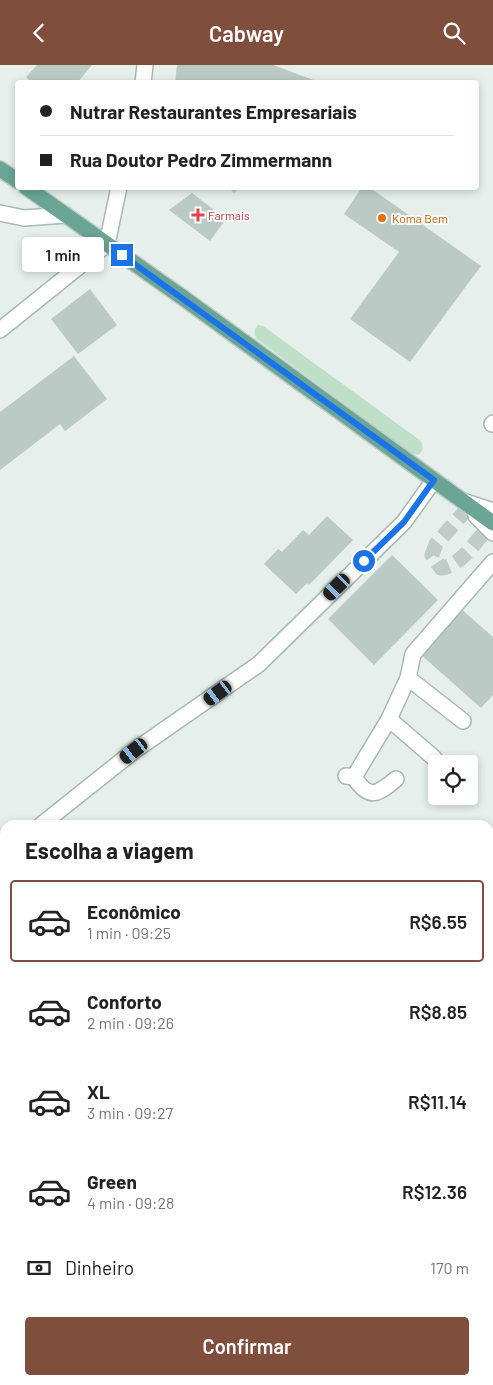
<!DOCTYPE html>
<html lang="pt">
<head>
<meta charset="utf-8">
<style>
  :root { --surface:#fff; --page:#f2f2f2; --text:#222; --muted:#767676; --line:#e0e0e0; --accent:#804e3d }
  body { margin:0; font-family:Barlow,sans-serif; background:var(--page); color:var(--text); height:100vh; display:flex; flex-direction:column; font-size:19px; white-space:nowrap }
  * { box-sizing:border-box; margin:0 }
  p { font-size:16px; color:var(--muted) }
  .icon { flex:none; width:28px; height:28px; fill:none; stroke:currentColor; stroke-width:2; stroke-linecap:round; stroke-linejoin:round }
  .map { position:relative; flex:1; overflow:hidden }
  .side { position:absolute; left:0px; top:755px; width:494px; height:565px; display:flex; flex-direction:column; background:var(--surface); border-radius:15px 15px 0 0; box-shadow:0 2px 8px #0003 }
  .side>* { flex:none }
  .guide { position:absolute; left:15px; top:15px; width:464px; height:110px; border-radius:5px; box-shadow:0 2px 8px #0003; display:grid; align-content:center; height:110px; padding:0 25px; background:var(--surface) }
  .controls { position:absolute; left:428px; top:690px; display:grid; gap:10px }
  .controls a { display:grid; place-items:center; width:50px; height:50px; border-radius:5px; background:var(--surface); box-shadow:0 2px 8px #0003; font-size:25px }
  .end { position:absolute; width:22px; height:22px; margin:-11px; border:6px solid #1a73e8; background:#fff; box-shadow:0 0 0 2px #fff }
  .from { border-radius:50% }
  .bubble { position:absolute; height:35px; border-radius:5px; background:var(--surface); box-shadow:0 2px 8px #0003; font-size:16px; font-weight:600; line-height:35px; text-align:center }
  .car { position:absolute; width:15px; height:30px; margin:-15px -8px; border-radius:6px; box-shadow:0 0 4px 1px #0007; background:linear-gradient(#222 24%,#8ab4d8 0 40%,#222 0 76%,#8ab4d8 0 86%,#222 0) }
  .guide b { display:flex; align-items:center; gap:18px; height:48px; font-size:19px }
  .guide b+b { border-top:1px solid var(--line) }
  .guide i { width:12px; height:12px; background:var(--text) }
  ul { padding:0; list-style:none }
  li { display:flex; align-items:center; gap:15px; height:82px; margin:0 10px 8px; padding:0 15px; border:2px solid transparent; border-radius:5px }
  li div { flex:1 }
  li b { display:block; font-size:19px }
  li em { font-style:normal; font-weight:600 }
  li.selected { border-color:var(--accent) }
  li>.icon { width:45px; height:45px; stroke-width:1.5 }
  h2 { padding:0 25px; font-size:22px; line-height:60px }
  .pay { display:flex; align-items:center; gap:12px; height:55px; padding:0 25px; font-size:19px }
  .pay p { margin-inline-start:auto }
  .cta { display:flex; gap:10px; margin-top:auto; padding:10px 25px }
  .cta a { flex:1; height:58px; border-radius:5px; background:var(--accent); color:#fff; font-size:20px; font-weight:600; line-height:58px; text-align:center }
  header { display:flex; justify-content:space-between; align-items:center; height:65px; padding:0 25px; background:var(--accent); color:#fff; font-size:22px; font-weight:600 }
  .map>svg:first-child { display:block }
  .built { fill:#d4dfda }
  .green { fill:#bfe0c8 }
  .building { fill:#bbcac4 }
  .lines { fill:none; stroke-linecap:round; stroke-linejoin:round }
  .minor-tunnel { stroke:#bfccc8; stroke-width:15; stroke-dasharray:15 8; stroke-linecap:butt }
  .minor-casing { stroke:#a8b8b2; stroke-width:18 }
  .major-casing { stroke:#c2cac8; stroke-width:18 }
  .minor { stroke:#fff; stroke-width:15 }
  .major { stroke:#6aa596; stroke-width:15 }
  .route { stroke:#1a73e8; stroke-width:6 }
  .health-dot { fill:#e0444e; stroke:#f7fbf9; stroke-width:2 }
  .food-dot { fill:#e8710a; stroke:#f7fbf9; stroke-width:2 }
  .labels { text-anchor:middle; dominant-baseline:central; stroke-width:4; stroke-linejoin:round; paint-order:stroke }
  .health-label { font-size:12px; fill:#be3a42; stroke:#f7fbf9; text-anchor:start }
  .food-label { font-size:12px; fill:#c56008; stroke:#f7fbf9; text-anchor:start }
</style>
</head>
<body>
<header><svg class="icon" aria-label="back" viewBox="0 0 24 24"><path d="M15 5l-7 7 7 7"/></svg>Cabway<svg class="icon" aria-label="search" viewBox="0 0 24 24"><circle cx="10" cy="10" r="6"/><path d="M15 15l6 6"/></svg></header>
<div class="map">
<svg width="493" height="1320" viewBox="0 0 493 1320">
  <rect width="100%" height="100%" fill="#e6efeb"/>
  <polygon class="built" points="493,864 493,1125 489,1128 489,868"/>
  <path class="green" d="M258 260 263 261 421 376 423 384 419 390 410 388 257 274C254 268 253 265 258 260Z"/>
  <g class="building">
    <polygon points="37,0 92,0 77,18 32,18 26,12"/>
    <polygon points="177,0 273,0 319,17 175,18"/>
    <polygon points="228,122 240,122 234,128"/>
    <polygon points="362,122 369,122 481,201 410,297 350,254 399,187 344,149"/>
    <polygon points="192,128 226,154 210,176 169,145"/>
    <polygon points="90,224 117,260 78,289 51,254"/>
    <polygon points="74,291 107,334 65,366 60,359 0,405 0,347"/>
    <polygon points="327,451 353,475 309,520 307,518 296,529 264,499 278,484 282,487 303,465 309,470"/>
    <polygon points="392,490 438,535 374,600 328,554"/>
    <polygon points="460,543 493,572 493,630 481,643 420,589"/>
  </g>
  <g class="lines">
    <path class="minor-tunnel" d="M468 443 436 479 432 490 441 503C461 501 475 477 488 463"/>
    <defs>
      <g id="minor">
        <polyline points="143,18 145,0"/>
        <polyline points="0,148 24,153 66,150"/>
        <polyline points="0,265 107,179 119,122"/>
        <polyline points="492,359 493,358"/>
        <polyline points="466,437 493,446"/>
        <polyline points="476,451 493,468"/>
        <polyline points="408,613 463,656"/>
        <polyline points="389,654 434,693"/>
        <polyline points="346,711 354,712 389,654 408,613 413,589 493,497"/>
        <path d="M354 712C369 735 377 730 396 714"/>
        <polyline points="41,760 134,686 259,599 404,457 434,415"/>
      </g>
      <g id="major">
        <polyline points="0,104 18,116"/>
        <polyline points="26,122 182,232 493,458"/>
      </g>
    </defs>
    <use href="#minor" class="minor-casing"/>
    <use href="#major" class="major-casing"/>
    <use href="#minor" class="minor"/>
    <use href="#major" class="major"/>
  </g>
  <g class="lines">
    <polyline class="route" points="122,190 434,415 404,457 364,496"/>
  </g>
  <path class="health-dot" d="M195.5 142.5h5v5h5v5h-5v5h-5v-5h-5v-5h5z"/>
  <circle class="food-dot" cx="382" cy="153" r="5"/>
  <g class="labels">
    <g class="health-label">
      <text x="208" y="150">Farmais</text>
    </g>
    <g class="food-label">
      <text x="392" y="153">Koma Bem</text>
    </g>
  </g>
</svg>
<div class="controls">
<a><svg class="icon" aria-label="locate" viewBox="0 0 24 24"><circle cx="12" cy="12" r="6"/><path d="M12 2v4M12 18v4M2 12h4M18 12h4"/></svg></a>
</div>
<i class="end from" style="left:364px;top:496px"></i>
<i class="end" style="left:122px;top:190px"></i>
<div class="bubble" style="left:22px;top:172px;width:82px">1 min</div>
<i class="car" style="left:337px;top:522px;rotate:225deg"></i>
<i class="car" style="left:218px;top:628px;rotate:234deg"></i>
<i class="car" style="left:134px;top:686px;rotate:232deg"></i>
<div class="guide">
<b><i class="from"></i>Nutrar Restaurantes Empresariais</b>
<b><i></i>Rua Doutor Pedro Zimmermann</b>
</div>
<section class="side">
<h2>Escolha a viagem</h2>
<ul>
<li class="selected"><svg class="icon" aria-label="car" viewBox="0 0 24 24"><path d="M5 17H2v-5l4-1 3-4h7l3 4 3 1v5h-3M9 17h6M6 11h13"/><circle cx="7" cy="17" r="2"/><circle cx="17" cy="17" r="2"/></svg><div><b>Econômico</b><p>1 min · 09:25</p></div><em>R$6.55</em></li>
<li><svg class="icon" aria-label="car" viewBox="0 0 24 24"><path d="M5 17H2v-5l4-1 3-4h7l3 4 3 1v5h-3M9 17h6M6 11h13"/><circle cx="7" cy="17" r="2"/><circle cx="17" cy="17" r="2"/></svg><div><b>Conforto</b><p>2 min · 09:26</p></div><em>R$8.85</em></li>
<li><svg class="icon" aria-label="car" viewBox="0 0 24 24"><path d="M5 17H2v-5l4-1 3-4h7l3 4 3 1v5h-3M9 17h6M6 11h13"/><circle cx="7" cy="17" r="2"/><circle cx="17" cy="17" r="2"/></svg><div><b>XL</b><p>3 min · 09:27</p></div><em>R$11.14</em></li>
<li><svg class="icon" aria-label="car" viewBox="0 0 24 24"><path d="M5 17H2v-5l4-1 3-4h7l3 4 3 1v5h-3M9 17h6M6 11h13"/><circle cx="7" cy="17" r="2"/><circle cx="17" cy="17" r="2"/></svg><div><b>Green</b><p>4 min · 09:28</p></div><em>R$12.36</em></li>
</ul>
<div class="pay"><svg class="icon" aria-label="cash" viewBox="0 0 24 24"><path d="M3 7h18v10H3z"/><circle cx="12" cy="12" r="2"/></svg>Dinheiro<p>170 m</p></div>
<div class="cta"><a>Confirmar</a></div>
</section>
</div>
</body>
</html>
